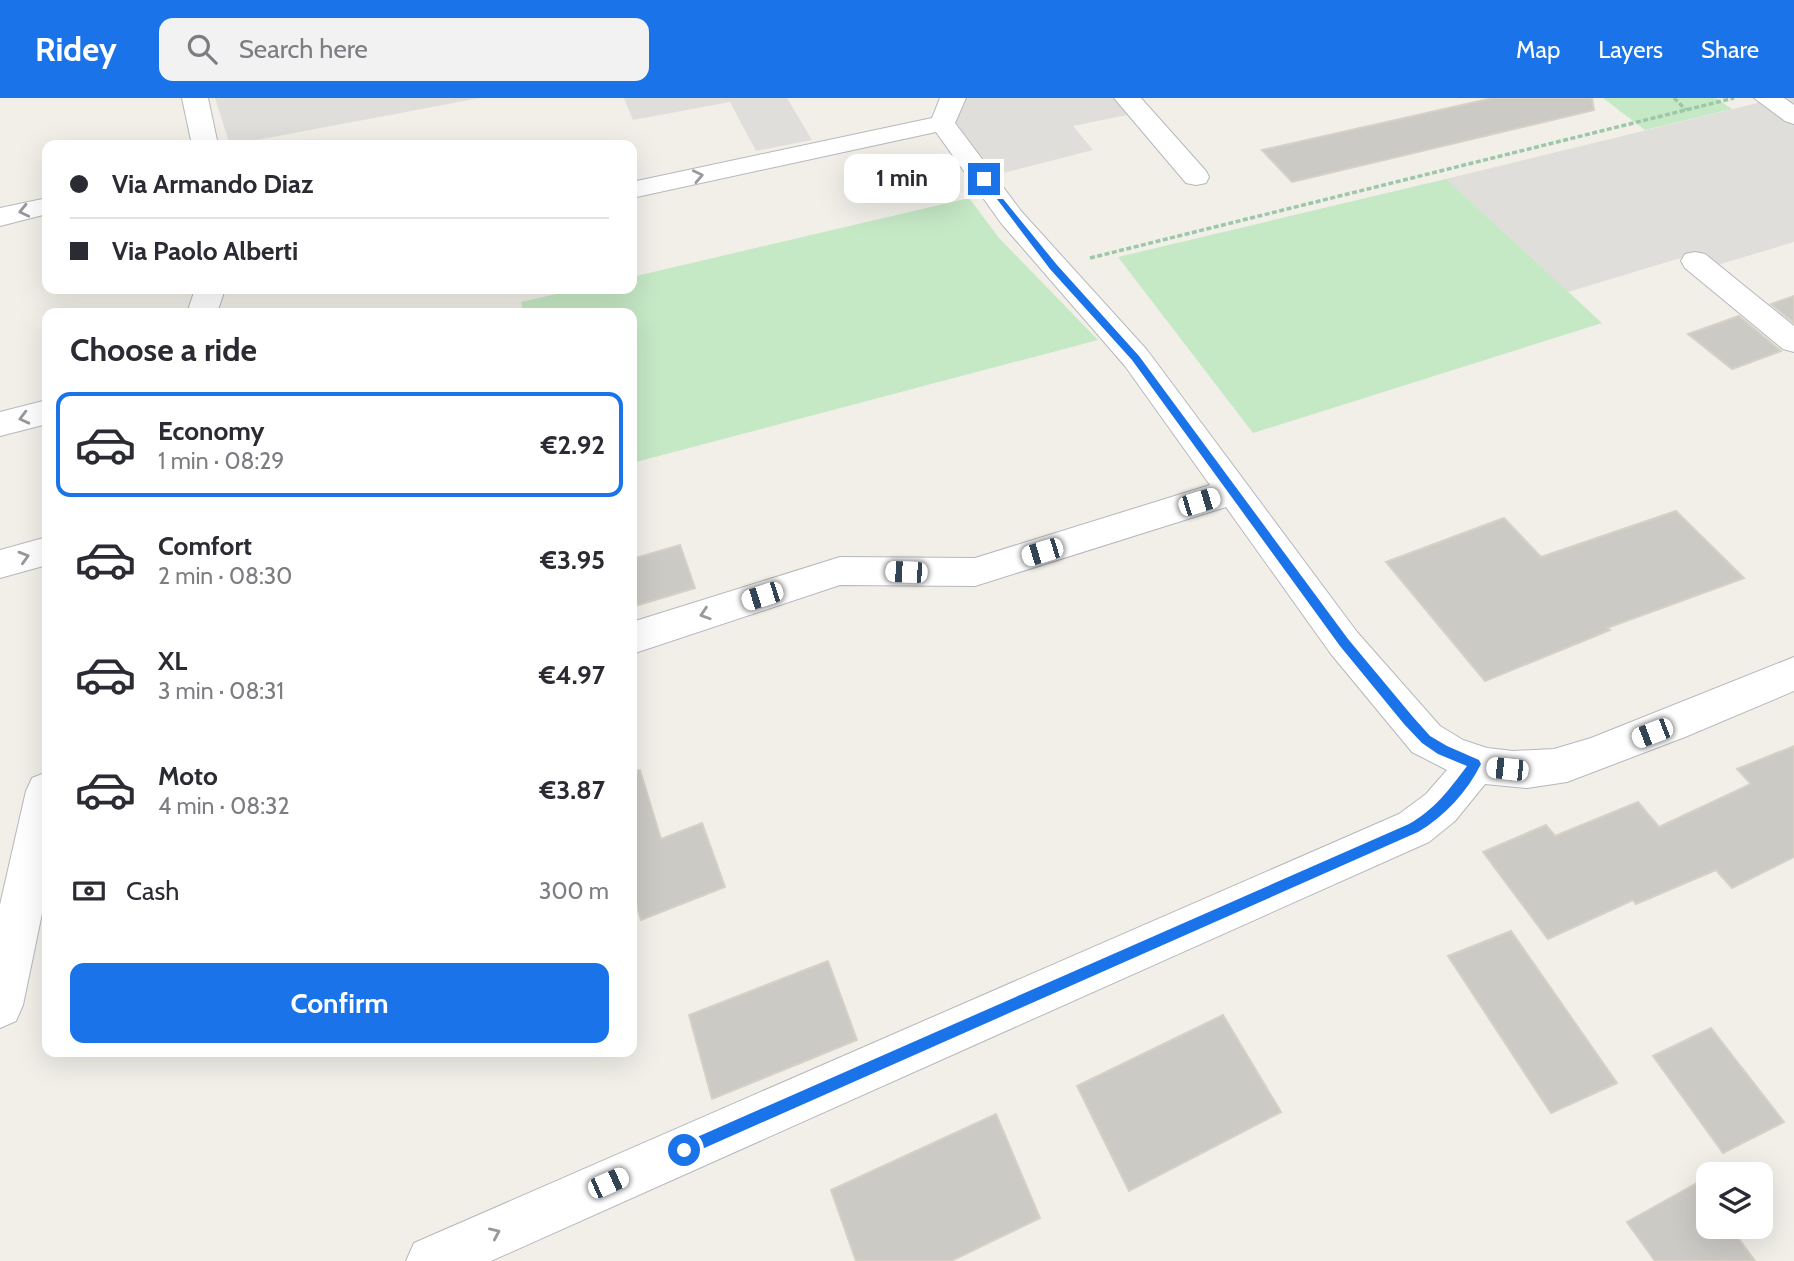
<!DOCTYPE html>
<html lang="en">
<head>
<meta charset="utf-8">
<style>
  :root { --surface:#fff; --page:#f2f2f3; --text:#2b2b33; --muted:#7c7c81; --line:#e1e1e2; --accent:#1a73e8 }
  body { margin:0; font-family:Cabin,sans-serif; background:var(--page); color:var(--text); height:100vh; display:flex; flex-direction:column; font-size:26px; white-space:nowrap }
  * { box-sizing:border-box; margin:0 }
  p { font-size:23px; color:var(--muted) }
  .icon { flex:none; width:38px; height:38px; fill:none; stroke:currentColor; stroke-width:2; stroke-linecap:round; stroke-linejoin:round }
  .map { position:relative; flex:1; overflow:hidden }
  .side { position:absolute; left:42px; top:210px; width:595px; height:749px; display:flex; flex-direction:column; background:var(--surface); border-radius:14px; box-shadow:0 7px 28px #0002 }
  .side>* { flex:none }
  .hud { position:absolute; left:42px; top:42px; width:595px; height:154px; border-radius:14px; box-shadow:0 7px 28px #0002; display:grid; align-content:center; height:154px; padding:0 28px; background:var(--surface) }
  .buttons { position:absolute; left:1696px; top:1064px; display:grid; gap:14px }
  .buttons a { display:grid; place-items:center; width:77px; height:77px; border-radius:14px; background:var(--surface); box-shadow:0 7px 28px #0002; font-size:35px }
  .end { position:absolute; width:32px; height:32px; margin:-16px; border:9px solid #1a73e8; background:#fff; box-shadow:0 0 0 4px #fff }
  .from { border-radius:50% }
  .bubble { position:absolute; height:49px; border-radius:14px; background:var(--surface); box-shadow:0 7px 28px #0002; font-size:23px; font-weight:800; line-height:49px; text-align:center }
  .car { position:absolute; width:21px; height:42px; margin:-21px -10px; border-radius:9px; box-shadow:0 0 5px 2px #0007; background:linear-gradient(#fff 24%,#345 0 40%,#fff 0 76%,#345 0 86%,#fff 0) }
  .hud b { display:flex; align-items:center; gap:24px; height:66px; font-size:26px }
  .hud b+b { border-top:2px solid var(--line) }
  .hud i { width:18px; height:18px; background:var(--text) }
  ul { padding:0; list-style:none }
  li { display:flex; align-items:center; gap:21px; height:105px; margin:0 14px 10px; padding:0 14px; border:4px solid transparent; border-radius:14px }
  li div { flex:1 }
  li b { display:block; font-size:26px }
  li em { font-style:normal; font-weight:800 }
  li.active { border-color:var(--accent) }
  li>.icon { width:63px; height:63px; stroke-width:1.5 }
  h2 { padding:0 28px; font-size:32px; line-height:84px }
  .pay { display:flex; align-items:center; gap:18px; height:77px; padding:0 28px; font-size:26px }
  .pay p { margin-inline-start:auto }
  .button { display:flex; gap:14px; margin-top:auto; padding:14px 28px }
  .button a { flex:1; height:80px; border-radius:14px; background:var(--accent); color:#fff; font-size:28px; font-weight:800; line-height:80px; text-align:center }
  header { display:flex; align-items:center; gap:42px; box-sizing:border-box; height:98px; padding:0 35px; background:var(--accent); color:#fff }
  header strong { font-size:33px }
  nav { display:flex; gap:38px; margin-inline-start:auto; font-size:24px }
  .search { width:490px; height:63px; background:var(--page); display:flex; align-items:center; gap:18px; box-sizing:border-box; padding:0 24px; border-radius:14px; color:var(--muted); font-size:26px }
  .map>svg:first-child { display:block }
  .industrial { fill:#e0deda }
  .green { fill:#c5e8c5 }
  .building { fill:#cccac5; stroke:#d6d1c6; stroke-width:2 }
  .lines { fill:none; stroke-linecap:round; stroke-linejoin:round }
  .minor-casing { stroke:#b5b8bc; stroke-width:2 }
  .path { stroke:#9cc7a9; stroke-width:3.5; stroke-dasharray:5 2.5; stroke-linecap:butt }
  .minor { fill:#fff; fill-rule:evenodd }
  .oneway { stroke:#979a9d }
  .route { fill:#1a73e8 }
</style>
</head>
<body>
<header>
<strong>Ridey</strong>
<div class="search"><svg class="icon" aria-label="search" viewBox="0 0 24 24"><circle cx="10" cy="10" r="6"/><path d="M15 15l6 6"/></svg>Search here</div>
<nav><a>Map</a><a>Layers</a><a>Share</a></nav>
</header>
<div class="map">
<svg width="1794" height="1163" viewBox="0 0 1794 1163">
  <rect width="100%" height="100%" fill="#f1efe8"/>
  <g class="industrial">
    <polygon points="215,0 480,0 230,47"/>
    <polygon points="624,0 787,0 812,42 756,53 730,4 633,22"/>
    <polygon points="949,0 1113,0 1127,17 1073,28 1093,52 984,80 943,21"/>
    <polygon points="1778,0 1794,0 1794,144 1714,168 1697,155 1568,194 1446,81"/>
  </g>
  <g class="green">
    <polygon points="1603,0 1716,0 1732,11 1645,32"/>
    <polygon points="1446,81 1602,225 1253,335 1118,159"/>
    <polygon points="969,100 999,140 1098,242 632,365 632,215 524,215 521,204 579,191 632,191 632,179"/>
  </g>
  <g class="building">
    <polygon points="1493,0 1592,0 1594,12 1292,84 1262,52"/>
    <polygon points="1794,198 1794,225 1771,206"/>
    <polygon points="1739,218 1781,253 1732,271 1688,236"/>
    <polygon points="1676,413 1744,480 1607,530 1610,532 1485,583 1386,464 1504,420 1541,459"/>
    <polygon points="680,447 695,490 632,509 632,461"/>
    <polygon points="1794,648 1794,759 1732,790 1716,772 1636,806 1633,802 1548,841 1483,754 1546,727 1555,738 1638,704 1659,729 1751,686 1737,671"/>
    <polygon points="640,672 661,741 702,725 725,789 641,822 632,792 632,673"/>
    <polygon points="1511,833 1617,985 1551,1015 1448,858"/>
    <polygon points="828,863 857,942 712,1001 689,917"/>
    <polygon points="1223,917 1281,1014 1129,1093 1077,988"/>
    <polygon points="1711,930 1784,1024 1723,1055 1653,958"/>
    <polygon points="996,1016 1040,1120 951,1163 856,1163 831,1092"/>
    <polygon points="1697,1085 1708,1099 1708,1129 1730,1129 1755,1163 1655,1163 1627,1124"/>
  </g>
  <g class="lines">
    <defs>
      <g id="minor">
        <polygon points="182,0 208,0 218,47 192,47"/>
        <polygon points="940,0 966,0 955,25 1021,113 1147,252 1357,534 1440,628 1463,642 1487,650 1513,653 1554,651 1591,640 1794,559 1794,593 1685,639 1567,684 1527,690 1485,686 1455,723 1429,744 491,1163 406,1163 414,1145 1399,716 1426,696 1447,672 1412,654 1331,556 1226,409 975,488 840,487 632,556 632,524 840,459 975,460 1210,387 1125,268 1001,125 936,34 632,100 632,84 932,20"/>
        <polygon points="1114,0 1141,0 1206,73 1209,79 1206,85 1196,87 1186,85"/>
        <polygon points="1754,0 1784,0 1794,7 1794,26 1785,23"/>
        <polygon points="47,100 47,116 0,128 0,110"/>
        <polygon points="1695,154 1705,156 1794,228 1794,254 1783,251 1685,170 1681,163 1685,156"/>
        <polygon points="195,191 225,191 217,215 187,215"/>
        <polygon points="47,302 47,326 0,338 0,314"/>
        <polygon points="47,439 47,467 0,480 0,452"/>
        <polygon points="47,674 47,791 23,907 16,923 0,930 0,807 26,693 32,680"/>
      </g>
    </defs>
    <use href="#minor" class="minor-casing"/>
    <g class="path">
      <polyline points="1674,0 1686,12"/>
      <polyline points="1090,160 1734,0"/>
    </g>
    <use href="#minor" class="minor"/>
  </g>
  <defs><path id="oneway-chevron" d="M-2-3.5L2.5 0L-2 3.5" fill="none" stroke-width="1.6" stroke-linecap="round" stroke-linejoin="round" transform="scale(1.75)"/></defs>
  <g class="oneway">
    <use href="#oneway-chevron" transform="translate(698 78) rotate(-12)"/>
    <use href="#oneway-chevron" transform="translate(24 113) rotate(167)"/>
    <use href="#oneway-chevron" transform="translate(24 320) rotate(166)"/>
    <use href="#oneway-chevron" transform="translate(24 459) rotate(-16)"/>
    <use href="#oneway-chevron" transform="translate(705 516) rotate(162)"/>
    <use href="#oneway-chevron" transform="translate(495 1135) rotate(-24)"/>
  </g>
  <path class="route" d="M981 80H986L1057 167 1139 258 1348 541 1413 619 1430 638 1447 648 1479 662 1481 666C1467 694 1445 718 1418 734L684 1059 679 1057 676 1052 679 1047 1409 726C1435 711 1449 692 1467 668L1438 656 1422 645 1404 626 1340 548 1132 262 1050 171Z"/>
</svg>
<div class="buttons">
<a><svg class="icon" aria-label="layers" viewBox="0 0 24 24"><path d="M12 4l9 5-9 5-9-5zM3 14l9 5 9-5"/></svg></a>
</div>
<i class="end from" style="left:684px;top:1052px"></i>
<i class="end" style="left:984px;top:81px"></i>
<div class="bubble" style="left:844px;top:56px;width:116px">1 min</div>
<i class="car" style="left:1199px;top:404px;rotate:73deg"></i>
<i class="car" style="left:1042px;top:454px;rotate:253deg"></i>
<i class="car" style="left:906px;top:474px;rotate:272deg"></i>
<i class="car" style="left:762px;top:498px;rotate:252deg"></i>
<i class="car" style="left:1652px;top:635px;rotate:249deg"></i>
<i class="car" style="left:1507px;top:671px;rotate:276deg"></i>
<i class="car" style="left:608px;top:1085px;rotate:66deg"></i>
<div class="hud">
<b><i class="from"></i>Via Armando Diaz</b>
<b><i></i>Via Paolo Alberti</b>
</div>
<section class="side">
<h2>Choose a ride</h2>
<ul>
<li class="active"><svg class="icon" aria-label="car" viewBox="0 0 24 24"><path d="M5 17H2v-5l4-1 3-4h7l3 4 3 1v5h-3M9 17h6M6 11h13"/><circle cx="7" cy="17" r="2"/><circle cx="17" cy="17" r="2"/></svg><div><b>Economy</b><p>1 min · 08:29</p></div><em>€2.92</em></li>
<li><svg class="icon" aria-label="car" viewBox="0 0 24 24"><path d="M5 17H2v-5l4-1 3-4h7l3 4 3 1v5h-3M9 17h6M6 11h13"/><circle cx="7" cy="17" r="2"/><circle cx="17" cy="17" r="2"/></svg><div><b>Comfort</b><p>2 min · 08:30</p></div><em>€3.95</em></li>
<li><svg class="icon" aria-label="car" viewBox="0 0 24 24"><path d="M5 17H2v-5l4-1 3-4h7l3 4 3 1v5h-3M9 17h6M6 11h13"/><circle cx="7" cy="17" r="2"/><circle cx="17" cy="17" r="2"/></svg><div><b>XL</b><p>3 min · 08:31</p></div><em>€4.97</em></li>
<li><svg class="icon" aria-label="car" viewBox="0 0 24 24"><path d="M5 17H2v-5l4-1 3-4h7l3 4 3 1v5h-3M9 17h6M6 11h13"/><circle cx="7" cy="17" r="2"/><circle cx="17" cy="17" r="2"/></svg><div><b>Moto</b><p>4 min · 08:32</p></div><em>€3.87</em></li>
</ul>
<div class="pay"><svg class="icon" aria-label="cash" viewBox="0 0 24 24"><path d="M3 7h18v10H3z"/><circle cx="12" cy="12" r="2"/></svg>Cash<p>300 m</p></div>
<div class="button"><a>Confirm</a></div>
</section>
</div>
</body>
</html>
